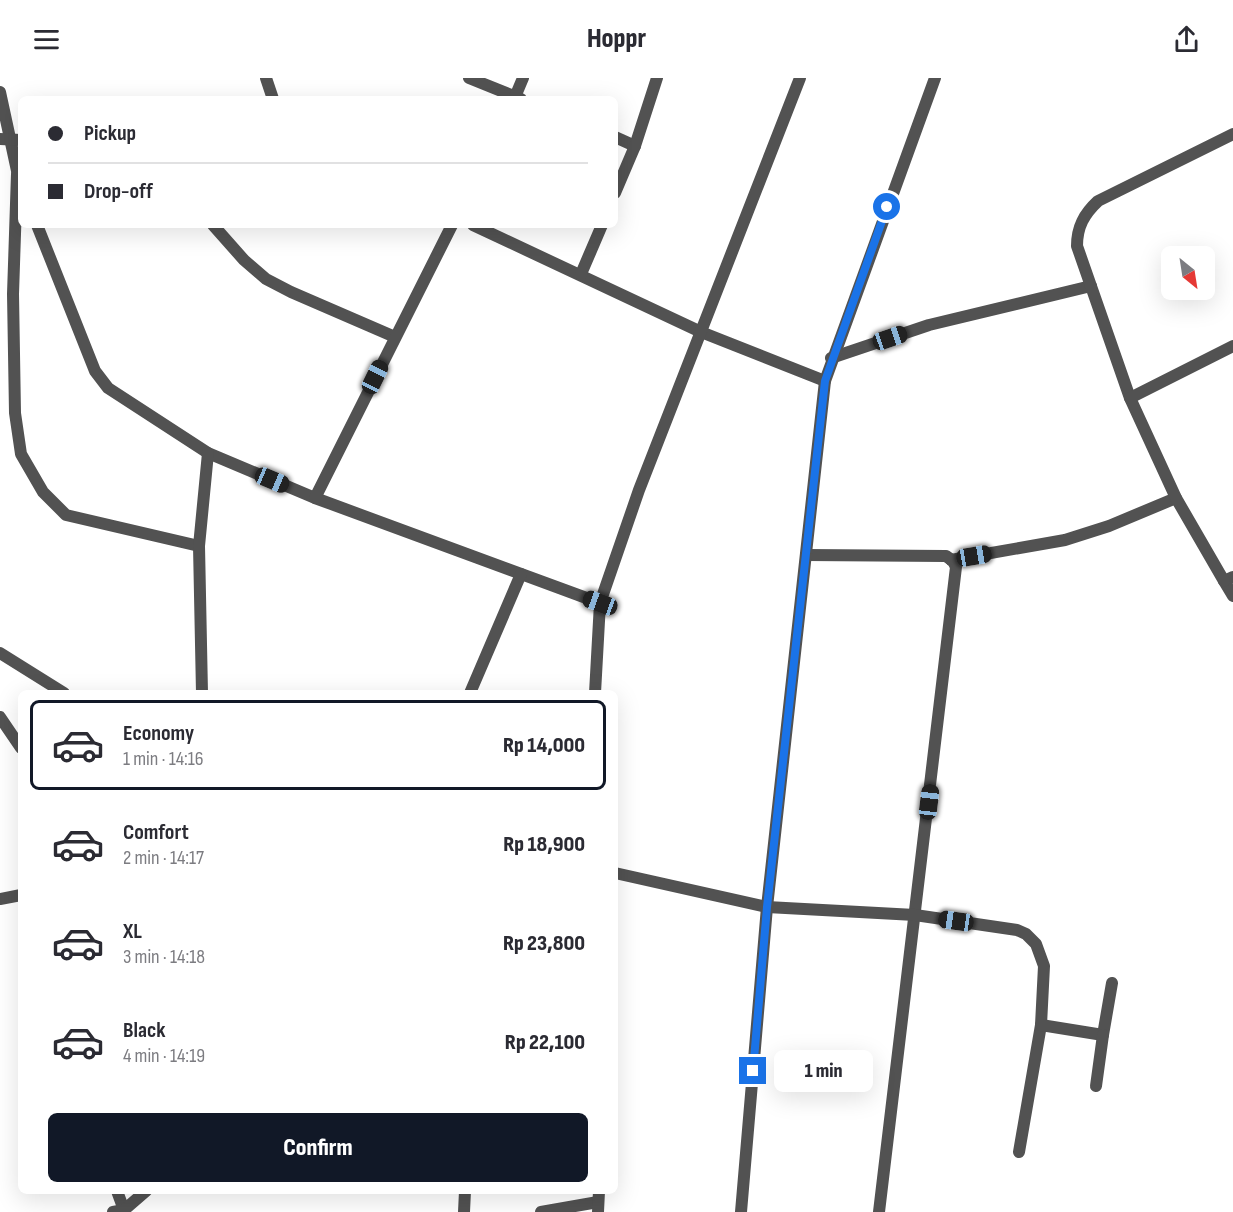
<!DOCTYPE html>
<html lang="en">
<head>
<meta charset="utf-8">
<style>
  :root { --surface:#fff; --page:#f2f2f3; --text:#2b2b33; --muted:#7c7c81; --line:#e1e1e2; --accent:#111827 }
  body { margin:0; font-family:"Sofia Sans Condensed",sans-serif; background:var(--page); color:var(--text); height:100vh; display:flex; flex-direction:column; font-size:22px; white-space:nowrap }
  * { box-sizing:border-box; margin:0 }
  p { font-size:20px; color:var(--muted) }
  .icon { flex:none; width:33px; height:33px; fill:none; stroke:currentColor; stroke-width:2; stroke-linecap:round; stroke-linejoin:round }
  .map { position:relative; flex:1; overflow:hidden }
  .drawer { position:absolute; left:18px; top:612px; width:600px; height:504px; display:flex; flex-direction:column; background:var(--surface); border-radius:9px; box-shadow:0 6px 24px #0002 }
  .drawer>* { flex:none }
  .hud { position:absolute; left:18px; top:18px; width:600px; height:132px; border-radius:9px; box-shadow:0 6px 24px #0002; display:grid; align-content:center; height:132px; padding:0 30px; background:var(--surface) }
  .needle { width:39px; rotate:150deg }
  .fabs { position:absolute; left:1161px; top:168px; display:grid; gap:12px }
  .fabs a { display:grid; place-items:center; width:54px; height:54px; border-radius:9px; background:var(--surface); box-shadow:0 6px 24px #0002; font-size:30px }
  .end { position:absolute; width:27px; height:27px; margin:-14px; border:8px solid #1a73e8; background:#fff; box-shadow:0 0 0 3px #fff }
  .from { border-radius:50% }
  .bubble { position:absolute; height:42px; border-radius:9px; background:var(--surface); box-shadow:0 6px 24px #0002; font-size:20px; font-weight:800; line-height:42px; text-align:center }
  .car { position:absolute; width:18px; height:36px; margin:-18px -9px; border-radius:8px; box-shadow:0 0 4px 2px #0007; background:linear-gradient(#222 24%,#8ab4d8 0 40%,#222 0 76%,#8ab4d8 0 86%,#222 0) }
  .hud b { display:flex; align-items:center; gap:21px; height:57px; font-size:22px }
  .hud b+b { border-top:2px solid var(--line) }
  .hud i { width:15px; height:15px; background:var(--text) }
  ul { padding:10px 0 0; list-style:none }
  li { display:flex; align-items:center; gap:18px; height:90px; margin:0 12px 9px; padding:0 18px; border:3px solid transparent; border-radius:9px }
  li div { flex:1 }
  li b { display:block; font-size:22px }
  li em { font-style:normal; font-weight:800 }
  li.selected { border-color:var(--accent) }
  li>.icon { width:54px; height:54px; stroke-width:1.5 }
  .cta { display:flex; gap:12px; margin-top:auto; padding:12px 30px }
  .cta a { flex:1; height:69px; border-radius:9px; background:var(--accent); color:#fff; font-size:24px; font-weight:800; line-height:69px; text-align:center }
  header { display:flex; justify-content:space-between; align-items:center; height:78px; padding:0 30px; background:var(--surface); font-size:27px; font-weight:800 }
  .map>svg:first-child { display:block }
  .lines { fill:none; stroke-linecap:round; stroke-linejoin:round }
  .lane { stroke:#525252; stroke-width:12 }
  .street { stroke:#525252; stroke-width:12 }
  .route { stroke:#1a73e8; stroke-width:8 }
</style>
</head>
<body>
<header><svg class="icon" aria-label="menu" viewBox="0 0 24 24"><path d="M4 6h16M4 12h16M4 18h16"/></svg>Hoppr<svg class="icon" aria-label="share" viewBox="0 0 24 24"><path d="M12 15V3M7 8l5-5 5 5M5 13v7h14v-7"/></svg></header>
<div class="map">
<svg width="1233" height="1134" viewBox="0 0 1233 1134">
  <rect width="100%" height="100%" fill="#fff"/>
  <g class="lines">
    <g class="lane">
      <polyline points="831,280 929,247 1091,208"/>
      <path d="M1130 320 1077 168C1077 149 1084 136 1098 123L1233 56"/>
      <polyline points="951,482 1065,462 1109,448 1176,420"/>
      <polyline points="1233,499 1224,503 1233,518"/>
      <polyline points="1224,503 1176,420 1130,320 1233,268"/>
    </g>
    <g class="street">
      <polyline points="266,0 273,21"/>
      <polyline points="469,0 521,21"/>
      <polyline points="0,14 19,102"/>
      <polyline points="515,19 523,0"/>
      <polyline points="615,59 635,68"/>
      <polyline points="0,61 21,62"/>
      <polyline points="17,96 13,216 15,335 21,376 43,414 66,437 199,468"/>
      <polyline points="615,115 635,68 657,0"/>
      <polyline points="37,147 95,293 108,310 208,375 315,420 600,525"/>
      <polyline points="213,147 244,182 266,201 291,214 395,259"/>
      <polyline points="473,147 701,254 825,303"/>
      <polyline points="581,196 602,147"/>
      <polyline points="315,420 452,147"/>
      <polyline points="806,477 946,478 953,483 956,489 879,1134"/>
      <polyline points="0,575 64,615"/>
      <polyline points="202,615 199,468 208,375"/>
      <polyline points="470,615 521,496"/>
      <polyline points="595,615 600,525 639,412 800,0"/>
      <polyline points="0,639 21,670"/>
      <polyline points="615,795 767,829 915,837 1017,852 1026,856 1036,866 1044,888 1041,947 1019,1074"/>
      <polyline points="0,821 21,817"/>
      <polyline points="1041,947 1103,957 1112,905"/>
      <polyline points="1096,1008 1103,957"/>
      <polyline points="117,1113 124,1132"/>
      <polyline points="113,1134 124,1132 146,1113"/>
      <polyline points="464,1134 465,1113"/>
      <polyline points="541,1134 598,1124"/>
      <polyline points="598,1134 599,1113"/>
      <polyline points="741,1134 767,829 825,303 935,0"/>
    </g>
  </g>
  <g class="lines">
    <polyline class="route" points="753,993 767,829 825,303 887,129"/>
  </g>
</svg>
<div class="fabs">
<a><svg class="needle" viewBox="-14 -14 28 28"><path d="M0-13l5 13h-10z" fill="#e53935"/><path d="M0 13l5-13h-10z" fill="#7c7c81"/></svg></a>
</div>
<i class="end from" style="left:887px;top:129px"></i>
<i class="end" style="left:753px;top:993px"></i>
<div class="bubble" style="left:774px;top:972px;width:99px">1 min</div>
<i class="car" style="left:890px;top:260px;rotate:71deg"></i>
<i class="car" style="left:375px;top:299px;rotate:26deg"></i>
<i class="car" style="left:272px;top:402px;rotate:113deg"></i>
<i class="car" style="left:974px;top:478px;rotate:80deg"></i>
<i class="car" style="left:600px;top:525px;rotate:290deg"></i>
<i class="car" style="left:929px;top:724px;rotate:7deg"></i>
<i class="car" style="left:956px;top:843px;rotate:278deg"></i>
<div class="hud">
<b><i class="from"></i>Pickup</b>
<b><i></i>Drop-off</b>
</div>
<section class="drawer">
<ul>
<li class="selected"><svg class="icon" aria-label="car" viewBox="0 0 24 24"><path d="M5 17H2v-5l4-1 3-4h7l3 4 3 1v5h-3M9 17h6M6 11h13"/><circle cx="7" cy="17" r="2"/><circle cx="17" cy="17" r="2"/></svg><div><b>Economy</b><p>1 min · 14:16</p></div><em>Rp 14,000</em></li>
<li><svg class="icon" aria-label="car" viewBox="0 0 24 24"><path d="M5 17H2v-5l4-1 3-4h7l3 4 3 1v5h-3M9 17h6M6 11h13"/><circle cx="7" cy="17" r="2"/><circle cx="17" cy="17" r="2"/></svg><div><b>Comfort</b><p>2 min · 14:17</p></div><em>Rp 18,900</em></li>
<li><svg class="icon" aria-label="car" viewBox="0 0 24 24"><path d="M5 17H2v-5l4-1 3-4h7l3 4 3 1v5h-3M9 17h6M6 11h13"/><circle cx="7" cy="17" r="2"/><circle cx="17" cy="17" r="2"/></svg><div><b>XL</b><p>3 min · 14:18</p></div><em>Rp 23,800</em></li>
<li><svg class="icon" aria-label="car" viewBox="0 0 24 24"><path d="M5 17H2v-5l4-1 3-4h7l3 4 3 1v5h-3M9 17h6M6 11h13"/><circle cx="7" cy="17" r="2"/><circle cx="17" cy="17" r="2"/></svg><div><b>Black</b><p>4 min · 14:19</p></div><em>Rp 22,100</em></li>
</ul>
<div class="cta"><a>Confirm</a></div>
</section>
</div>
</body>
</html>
